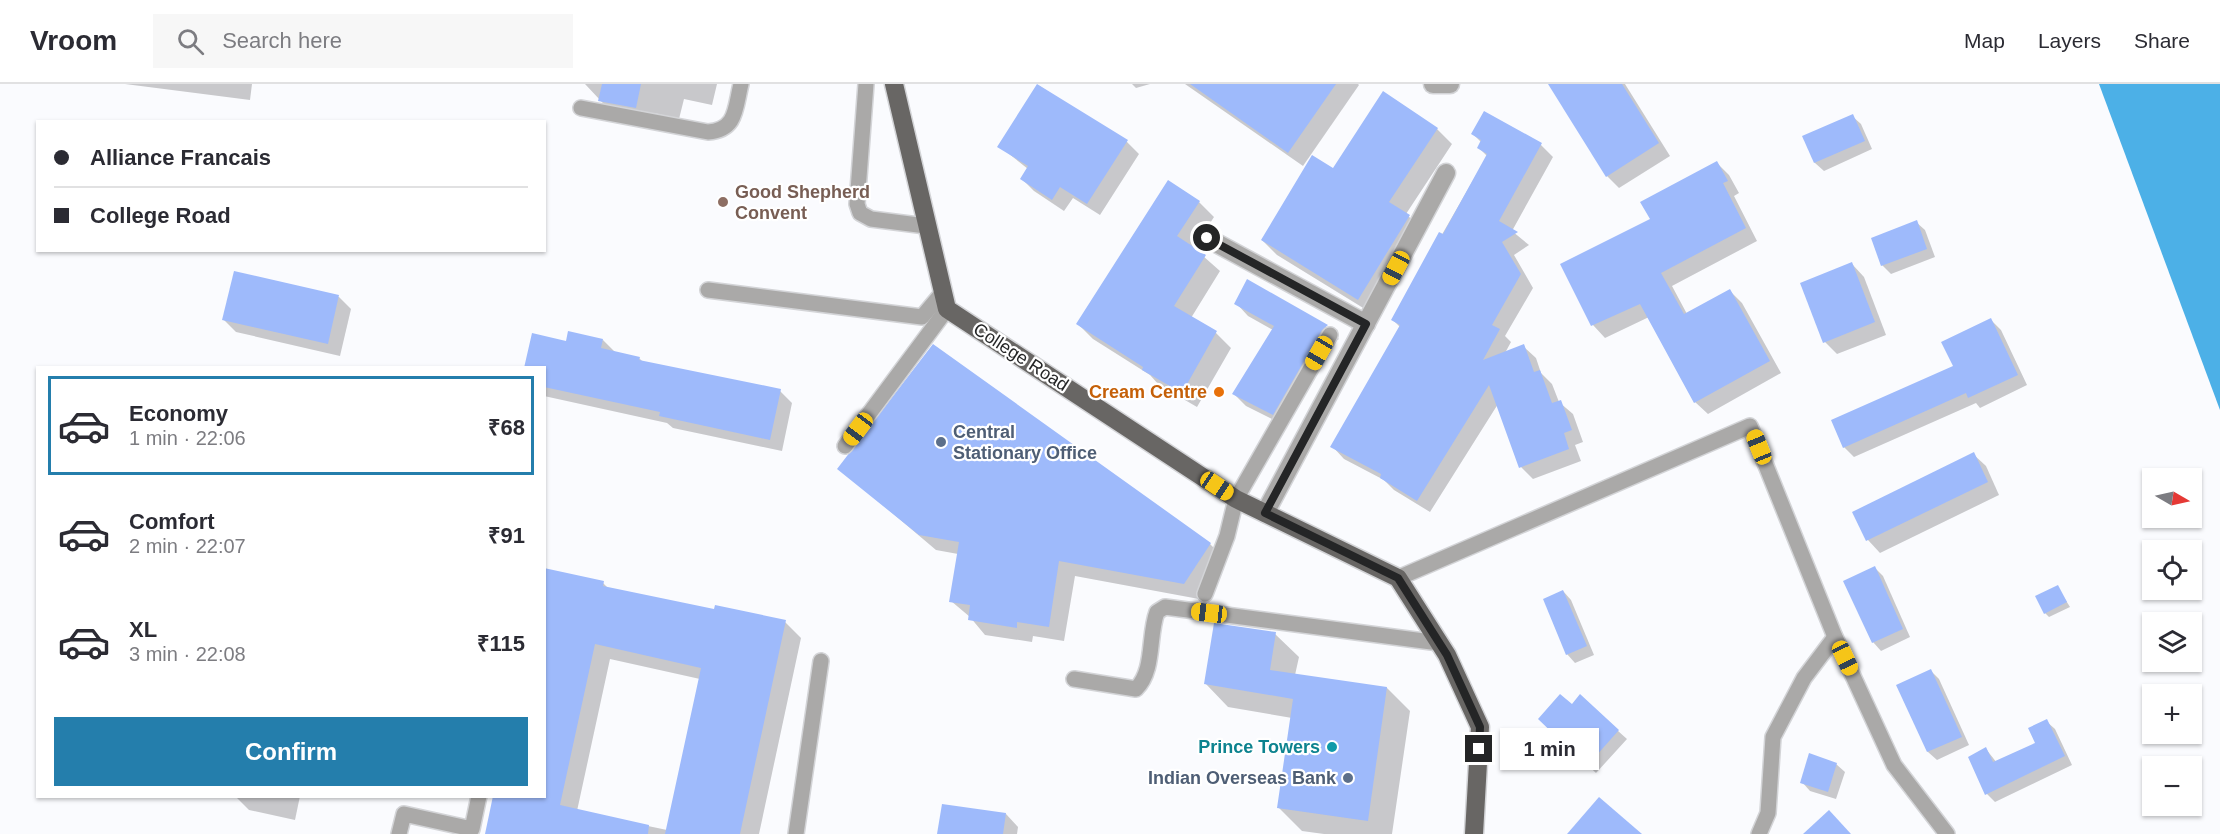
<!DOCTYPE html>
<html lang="en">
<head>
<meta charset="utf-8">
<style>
  :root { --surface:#fff; --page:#f7f7f7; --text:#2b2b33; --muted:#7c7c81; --line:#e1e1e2; --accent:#247eac }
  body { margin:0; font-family:Helvetica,sans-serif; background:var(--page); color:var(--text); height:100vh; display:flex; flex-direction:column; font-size:22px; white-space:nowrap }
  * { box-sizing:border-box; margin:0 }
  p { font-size:20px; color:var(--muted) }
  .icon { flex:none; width:33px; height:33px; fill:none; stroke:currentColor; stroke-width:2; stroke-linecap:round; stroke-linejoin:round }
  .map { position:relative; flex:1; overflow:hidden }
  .side { position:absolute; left:36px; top:282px; width:510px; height:432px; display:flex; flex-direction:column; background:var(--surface); border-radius:0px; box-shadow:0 2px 4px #0004 }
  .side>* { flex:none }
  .hud { position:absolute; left:36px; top:36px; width:510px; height:132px; border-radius:0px; box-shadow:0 2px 4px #0004; display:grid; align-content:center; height:132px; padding:0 18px; background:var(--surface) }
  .needle { width:39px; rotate:99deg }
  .fabs { position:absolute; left:2142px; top:384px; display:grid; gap:12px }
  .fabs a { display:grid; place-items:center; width:60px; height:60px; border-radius:0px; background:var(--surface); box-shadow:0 2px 4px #0004; font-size:30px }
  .end { position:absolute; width:27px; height:27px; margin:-14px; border:8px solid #242526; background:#fff; box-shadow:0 0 0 3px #fff }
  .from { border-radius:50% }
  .bubble { position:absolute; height:42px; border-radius:0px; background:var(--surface); box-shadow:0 2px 4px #0004; font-size:20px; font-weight:700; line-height:42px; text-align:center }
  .car { position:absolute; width:18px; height:36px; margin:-18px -9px; border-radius:8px; box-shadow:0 0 4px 2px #0007; background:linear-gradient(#f5c518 24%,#345 0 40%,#f5c518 0 76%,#345 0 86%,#f5c518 0) }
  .hud b { display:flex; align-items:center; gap:21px; height:57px; font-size:22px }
  .hud b+b { border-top:2px solid var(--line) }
  .hud i { width:15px; height:15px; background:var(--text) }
  ul { padding:10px 0 0; list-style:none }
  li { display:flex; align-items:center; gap:18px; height:99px; margin:0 12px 9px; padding:0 6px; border:3px solid transparent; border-radius:0px }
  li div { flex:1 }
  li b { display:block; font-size:22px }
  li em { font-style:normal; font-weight:700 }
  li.selected { border-color:var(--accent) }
  li>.icon { width:54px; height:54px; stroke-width:1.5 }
  .cta { display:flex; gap:12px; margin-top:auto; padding:12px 18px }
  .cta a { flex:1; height:69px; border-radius:0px; background:var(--accent); color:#fff; font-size:24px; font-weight:700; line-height:69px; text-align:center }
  header { display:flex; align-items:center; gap:36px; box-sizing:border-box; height:84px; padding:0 30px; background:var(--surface); border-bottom:2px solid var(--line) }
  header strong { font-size:28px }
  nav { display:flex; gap:33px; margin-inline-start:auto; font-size:21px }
  .search { width:420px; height:54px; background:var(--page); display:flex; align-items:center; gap:15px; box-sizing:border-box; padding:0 21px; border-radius:0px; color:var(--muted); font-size:22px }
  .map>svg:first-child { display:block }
  .water { fill:#4cb0e7 }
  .shadow { fill:#0003; fill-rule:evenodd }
  .building { fill:#9ebafb }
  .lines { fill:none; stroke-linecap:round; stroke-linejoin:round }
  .lane-casing { stroke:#d3d4d7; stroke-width:18 }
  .street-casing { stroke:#d3d4d7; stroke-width:21 }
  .primary-casing { stroke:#d3d4d7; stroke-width:21 }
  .lane { stroke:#aaa9a8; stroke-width:15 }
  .street { stroke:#aaa9a8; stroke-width:18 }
  .primary { stroke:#686664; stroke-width:18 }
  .route { stroke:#242526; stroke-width:8 }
  .education-dot { fill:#8d6e63; stroke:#fff; stroke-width:2 }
  .food-dot { fill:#e8710a; stroke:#fff; stroke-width:2 }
  .service-dot { fill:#5c6f8a; stroke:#fff; stroke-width:2 }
  .culture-dot { fill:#0f9aa8; stroke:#fff; stroke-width:2 }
  .labels { text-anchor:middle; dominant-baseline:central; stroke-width:4.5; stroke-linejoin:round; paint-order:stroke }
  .education-label { font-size:18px; font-weight:bold; fill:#785e54; stroke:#fff; text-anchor:start }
  .street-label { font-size:18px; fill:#242526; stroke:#fff }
  .food-label { font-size:18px; font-weight:bold; fill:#c56008; stroke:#fff; text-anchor:end }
  .service-label { font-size:18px; font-weight:bold; fill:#4e5e75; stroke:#fff; text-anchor:start }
  .culture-label { font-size:18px; font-weight:bold; fill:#0d838f; stroke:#fff; text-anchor:end }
</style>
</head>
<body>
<header>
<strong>Vroom</strong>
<div class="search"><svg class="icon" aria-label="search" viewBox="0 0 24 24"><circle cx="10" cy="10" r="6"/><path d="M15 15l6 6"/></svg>Search here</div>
<nav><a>Map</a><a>Layers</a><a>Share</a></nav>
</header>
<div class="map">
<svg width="2220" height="750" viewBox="0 0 2220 750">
  <rect width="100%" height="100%" fill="#fafbfe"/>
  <polygon class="water" points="2099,0 2220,0 2220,326"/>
  <g class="shadow">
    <polygon points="125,0 252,0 250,16"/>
    <polygon points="585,0 717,0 712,21 684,15 679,35 654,29 651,39 616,33"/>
    <polygon points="1132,0 1150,0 1136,4"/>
    <polygon points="1185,0 1358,0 1359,1 1303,82"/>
    <polygon points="1558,0 1625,0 1670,72 1619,104 1607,92"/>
    <polygon points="1038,1 1127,58 1139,70 1100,131 1073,114 1064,127 1034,107 1022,95 1028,85 999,62"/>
    <polygon points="1852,32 1861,40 1872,65 1824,87 1815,79 1804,53"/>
    <polygon points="1437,45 1452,60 1406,130 1424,147 1373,230 1277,171 1262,156 1334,86"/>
    <polygon points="1473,50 1541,61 1553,73 1512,147 1529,161 1514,171 1533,204 1505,252 1511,258 1505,269 1523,262 1536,274 1541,289 1552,300 1559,318 1573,330 1583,358 1575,361 1581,377 1533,395 1521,383 1498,320 1430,428 1394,406 1384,396 1344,375 1332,362 1400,243 1393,236 1487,72 1479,64 1482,59"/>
    <polygon points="1717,79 1729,91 1739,109 1734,112 1757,157 1672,202 1687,230 1730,207 1742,219 1781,289 1708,330 1695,318 1649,233 1605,254 1593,241 1562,181 1652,136"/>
    <polygon points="1199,118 1214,133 1194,164 1220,187 1191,234 1216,249 1231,264 1197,323 1159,301 1150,291 1093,255 1078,240"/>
    <polygon points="1916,138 1925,146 1935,173 1891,190 1882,181"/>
    <polygon points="1852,180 1864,193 1886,251 1837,270 1825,258"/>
    <polygon points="235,189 339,213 351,225 340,272 236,248 224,236"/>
    <polygon points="1248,197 1327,243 1339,255 1334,258 1286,342 1246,322 1234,310 1273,246 1248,232 1236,219"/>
    <polygon points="1991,236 2001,246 2027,301 1980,324 1976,319 1854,373 1844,363 1955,283"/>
    <polygon points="603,256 616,269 639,274 643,278 780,307 792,319 782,367 673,344 667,339 544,312 544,284"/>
    <polygon points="1973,370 1986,382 1999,411 1880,469 1868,456 1854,428"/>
    <polygon points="839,384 1210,460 1225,475 1199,515 1075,492 1064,557 1033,552 1032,558 985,551 970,533 951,517 958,470 936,466"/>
    <polygon points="1875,484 1883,492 1910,553 1881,567 1873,558"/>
    <path d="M603 499 609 505 715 527 785 538 801 554 759 750H486L544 712ZM610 575 700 595 667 746 577 727Z"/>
    <polygon points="2057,502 2070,523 2049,533 2045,529"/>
    <polygon points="1563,507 1571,516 1594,571 1575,579 1567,570"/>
    <polygon points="1275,550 1299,573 1295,591 1387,604 1410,627 1392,750 1324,750 1302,747 1279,724 1292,634 1228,623 1205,599"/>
    <polygon points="1931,587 1939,595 1969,661 1937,676 1928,668 1898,602"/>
    <polygon points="1580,613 1627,655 1596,689 1540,635 1572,622"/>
    <polygon points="2046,637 2055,645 2072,681 1995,718 1987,710 1986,665 1997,679 2037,659"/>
    <polygon points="1836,680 1845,688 1836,715 1810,707 1802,698"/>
    <polygon points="300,712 295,736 249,726 236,713"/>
    <polygon points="1006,730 1018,743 1017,750 939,750"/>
  </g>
  <g class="building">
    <polygon points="602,0 641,0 636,24 598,17"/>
    <polygon points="1037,0 1128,56 1087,120 1060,103 1052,116 1020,95 1028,82 997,63"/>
    <polygon points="1190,0 1336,0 1288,69"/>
    <polygon points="1548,0 1622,0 1659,59 1606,93"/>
    <polygon points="1383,7 1438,44 1389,118 1410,131 1358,216 1261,156 1312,71 1333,84"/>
    <polygon points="1484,27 1542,59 1499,137 1518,148 1502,158 1521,190 1492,241 1500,245 1483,276 1524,260 1534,288 1540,286 1552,319 1561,316 1572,346 1564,349 1569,365 1519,384 1489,301 1417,417 1380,394 1381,390 1330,363 1400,241 1391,236 1439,148 1443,150 1487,70 1477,64 1481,56 1471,50"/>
    <polygon points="1853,30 1865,57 1814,79 1802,52"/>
    <polygon points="1717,77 1728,97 1723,99 1746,144 1661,189 1684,230 1730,205 1770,277 1694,319 1640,220 1591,242 1560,180 1650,135 1640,118"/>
    <polygon points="1168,96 1200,117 1177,152 1206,171 1174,222 1217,247 1182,309 1142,286 1143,283 1076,240"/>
    <polygon points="1917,136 1927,165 1881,182 1871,154"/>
    <polygon points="1852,178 1875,238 1823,259 1800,199"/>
    <polygon points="234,187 339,211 328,260 222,236"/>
    <polygon points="1247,195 1328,241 1322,246 1273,331 1232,310 1274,242 1234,220"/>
    <polygon points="1991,234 2018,291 1968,314 1966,309 1843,364 1831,336 1953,282 1941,258"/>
    <polygon points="568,247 603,255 601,264 640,273 639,276 781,305 770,356 659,332 660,328 544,303 544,284 524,284 532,249 566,257"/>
    <polygon points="933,260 1211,459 1184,500 1059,477 1049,543 1017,538 1017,544 968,536 970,521 949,518 959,458 919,451 837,385"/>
    <polygon points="1974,368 1988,398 1866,457 1852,428"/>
    <polygon points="1875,482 1903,545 1872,559 1843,497"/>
    <polygon points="544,484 604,497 603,502 714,525 715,521 786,536 740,750 665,750 701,584 595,560 560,721 649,741 648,750 485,750 493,712 544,712"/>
    <polygon points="2058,501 2067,518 2044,530 2035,512"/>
    <polygon points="1563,506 1587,562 1566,571 1543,515"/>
    <polygon points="1214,539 1276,548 1270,586 1387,603 1368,737 1277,724 1293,615 1204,600"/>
    <polygon points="1931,585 1962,653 1927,668 1896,601"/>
    <polygon points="1560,610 1572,620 1580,610 1619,646 1587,682 1538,635"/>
    <polygon points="2047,635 2065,672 1985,711 1968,673 1986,663 1993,678 2035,659 2028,644"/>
    <polygon points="1809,669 1837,679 1828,708 1800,699"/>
    <polygon points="1599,713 1642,750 1567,750"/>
    <polygon points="942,720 1006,729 1003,750 937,750"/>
    <polygon points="1829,726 1851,750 1803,750"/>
  </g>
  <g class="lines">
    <defs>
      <g id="lane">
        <polyline points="866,0 857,120 860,129 871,135 926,142"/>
        <path d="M581 24 708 48C737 46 735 24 741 0"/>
        <polyline points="708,206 922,233 943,208"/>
        <polyline points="845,362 947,225"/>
        <polyline points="1398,494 1750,342 1835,553 1894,681 1947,750"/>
        <polyline points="1205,510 1227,452 1236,415 1330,251"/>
        <path d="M1074 595 1136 605C1155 586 1148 552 1157 528L1165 523 1439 559"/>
        <polyline points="399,750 404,730 472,745 479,712"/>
        <polyline points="796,750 821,577"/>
        <polyline points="1759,750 1768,729 1773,653 1804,594 1835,553"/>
      </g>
      <g id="street">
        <polyline points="1433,0 1450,0"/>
        <polyline points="1207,154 1366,240"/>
        <polyline points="1265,429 1446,89"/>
      </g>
      <polyline id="primary" points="894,0 947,225 1236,415 1398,494 1447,571 1480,643 1474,750"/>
    </defs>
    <use href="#lane" class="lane-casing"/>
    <use href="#street" class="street-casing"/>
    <use href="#primary" class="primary-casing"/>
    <use href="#lane" class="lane"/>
    <use href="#street" class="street"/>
    <use href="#primary" class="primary"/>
  </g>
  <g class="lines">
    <polyline class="route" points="1207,154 1366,240 1265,429 1398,494 1447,571 1480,643 1479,665"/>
  </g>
  <circle class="education-dot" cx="723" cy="118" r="6"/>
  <circle class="food-dot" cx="1219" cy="308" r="6"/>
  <g class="service-dot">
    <circle cx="941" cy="358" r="6"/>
    <circle cx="1348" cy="694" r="6"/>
  </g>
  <circle class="culture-dot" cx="1332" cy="663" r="6"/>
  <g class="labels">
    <g class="education-label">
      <text x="735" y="108">Good Shepherd<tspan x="735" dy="21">Convent</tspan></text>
    </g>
    <g class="street-label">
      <text transform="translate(1021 273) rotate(33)">College Road</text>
    </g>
    <g class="food-label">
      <text x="1207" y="308">Cream Centre</text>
    </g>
    <g class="service-label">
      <text x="953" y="348">Central<tspan x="953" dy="21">Stationary Office</tspan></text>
      <text x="1336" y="694" text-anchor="end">Indian Overseas Bank</text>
    </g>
    <g class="culture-label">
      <text x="1320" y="663">Prince Towers</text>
    </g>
  </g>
</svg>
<div class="fabs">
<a><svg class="needle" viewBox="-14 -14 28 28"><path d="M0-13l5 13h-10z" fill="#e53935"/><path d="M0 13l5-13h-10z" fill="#7c7c81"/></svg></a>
<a><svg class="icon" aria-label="locate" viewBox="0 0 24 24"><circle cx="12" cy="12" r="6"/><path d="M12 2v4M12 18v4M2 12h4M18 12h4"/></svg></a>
<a><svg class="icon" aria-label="layers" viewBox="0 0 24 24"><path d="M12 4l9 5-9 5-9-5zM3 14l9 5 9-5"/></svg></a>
<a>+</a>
<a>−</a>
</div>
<i class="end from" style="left:1207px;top:154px"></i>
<i class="end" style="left:1479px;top:665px"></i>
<div class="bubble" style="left:1500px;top:644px;width:99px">1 min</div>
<i class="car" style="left:1396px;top:184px;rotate:208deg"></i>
<i class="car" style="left:1319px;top:269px;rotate:210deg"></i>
<i class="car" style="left:858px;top:345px;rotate:217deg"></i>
<i class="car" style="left:1759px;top:363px;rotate:338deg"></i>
<i class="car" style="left:1217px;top:402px;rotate:124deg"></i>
<i class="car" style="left:1209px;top:529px;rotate:277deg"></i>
<i class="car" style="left:1845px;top:574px;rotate:155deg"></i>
<div class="hud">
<b><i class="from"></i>Alliance Francais</b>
<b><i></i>College Road</b>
</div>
<section class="side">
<ul>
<li class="selected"><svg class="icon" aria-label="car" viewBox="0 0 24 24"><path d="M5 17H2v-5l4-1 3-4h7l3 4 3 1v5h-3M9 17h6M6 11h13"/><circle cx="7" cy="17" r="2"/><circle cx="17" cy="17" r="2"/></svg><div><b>Economy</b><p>1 min · 22:06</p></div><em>₹68</em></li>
<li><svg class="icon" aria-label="car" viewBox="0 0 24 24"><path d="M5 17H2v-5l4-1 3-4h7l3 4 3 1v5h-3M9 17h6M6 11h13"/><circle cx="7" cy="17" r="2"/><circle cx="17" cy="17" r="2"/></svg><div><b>Comfort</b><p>2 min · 22:07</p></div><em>₹91</em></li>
<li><svg class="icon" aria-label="car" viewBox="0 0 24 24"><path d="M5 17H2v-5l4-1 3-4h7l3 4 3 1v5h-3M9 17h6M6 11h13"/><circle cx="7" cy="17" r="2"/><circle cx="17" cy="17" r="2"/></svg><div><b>XL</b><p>3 min · 22:08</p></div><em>₹115</em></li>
</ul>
<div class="cta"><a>Confirm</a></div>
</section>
</div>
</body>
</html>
